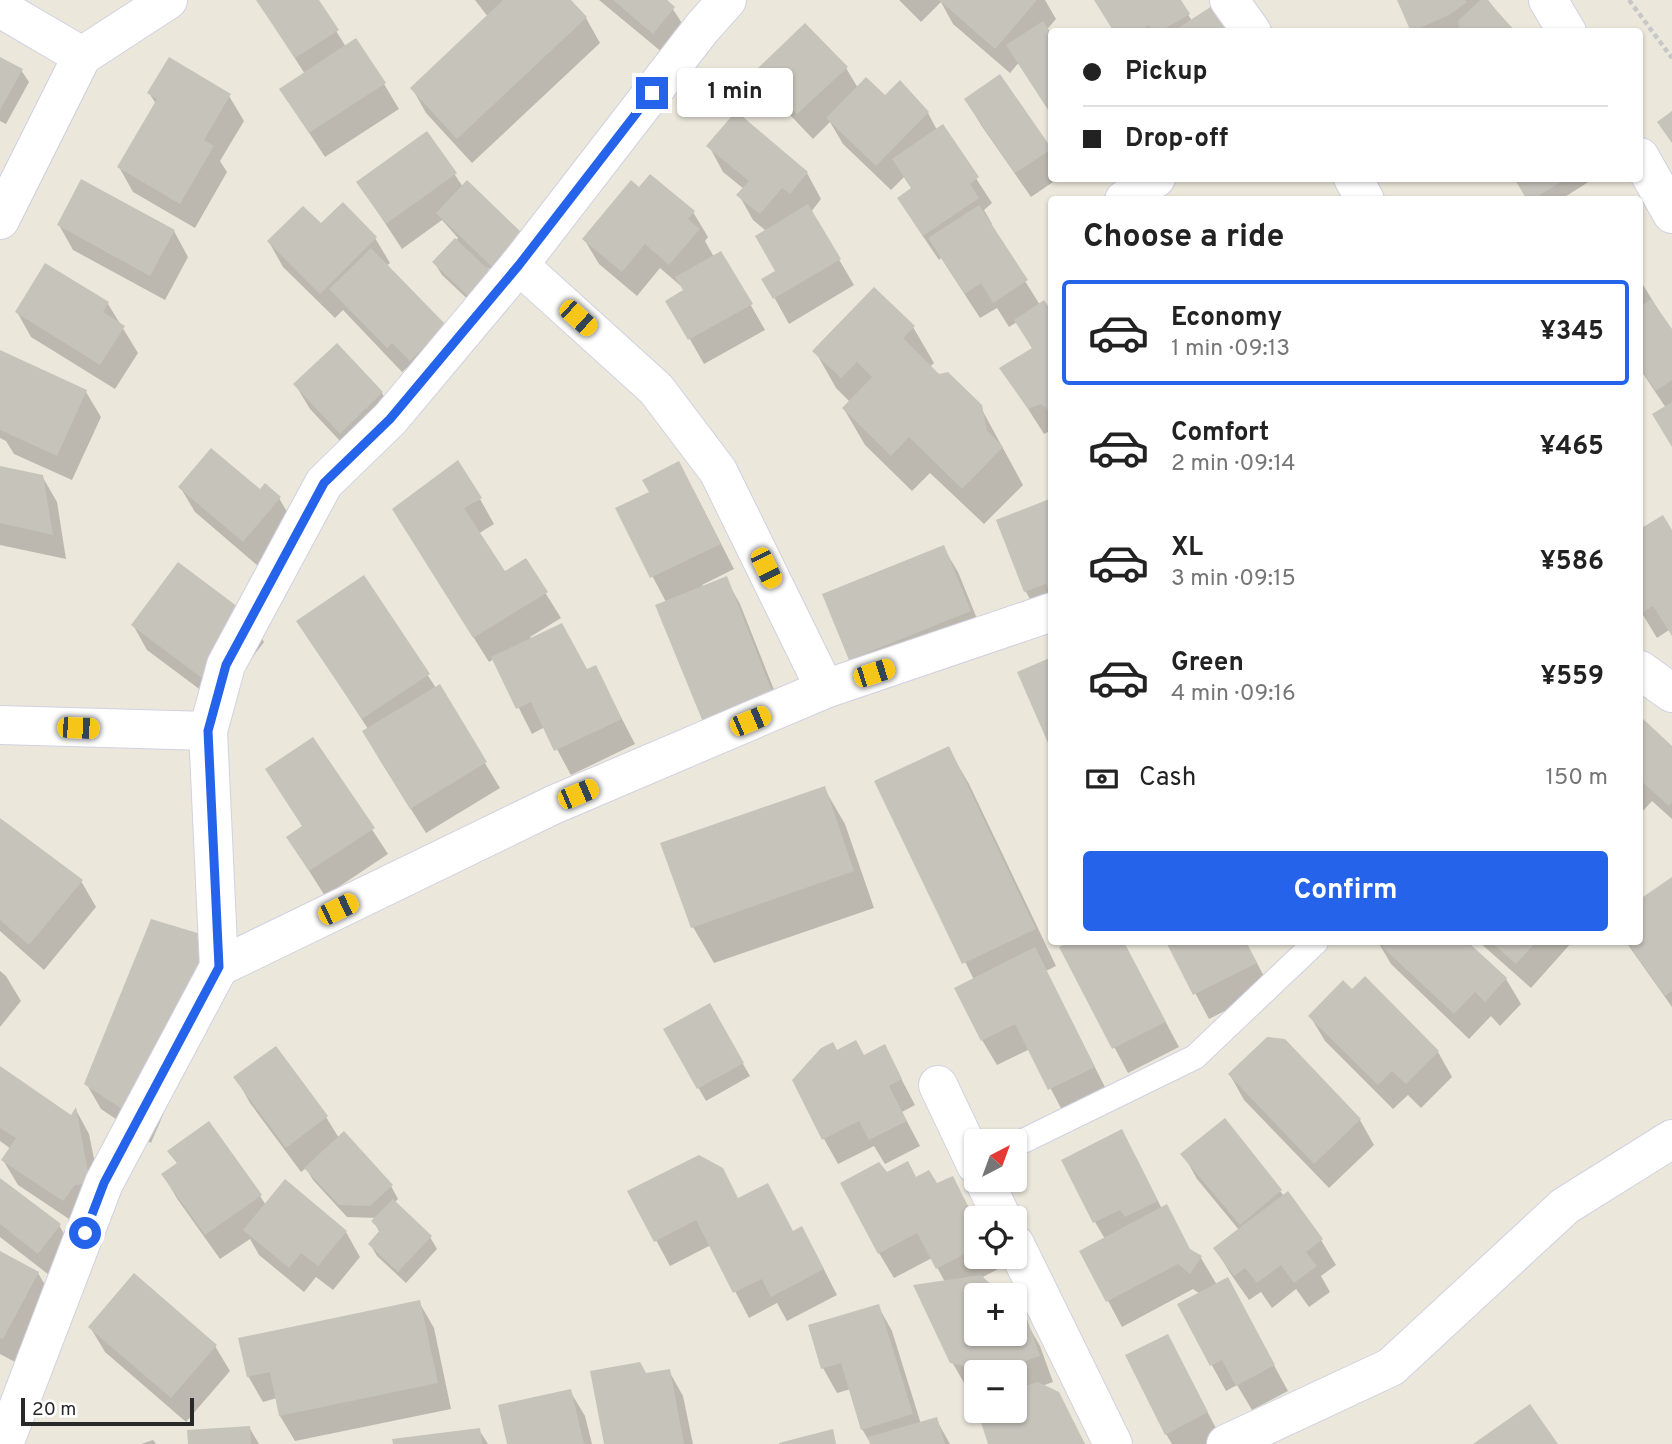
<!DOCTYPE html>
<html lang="en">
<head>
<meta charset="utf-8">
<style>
  :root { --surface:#fff; --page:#f2f2f2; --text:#222; --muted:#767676; --line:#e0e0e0; --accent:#2563eb }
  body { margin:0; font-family:Overpass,sans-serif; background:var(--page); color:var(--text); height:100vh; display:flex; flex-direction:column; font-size:26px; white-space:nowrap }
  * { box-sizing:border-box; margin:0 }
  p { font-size:23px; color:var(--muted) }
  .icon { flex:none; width:38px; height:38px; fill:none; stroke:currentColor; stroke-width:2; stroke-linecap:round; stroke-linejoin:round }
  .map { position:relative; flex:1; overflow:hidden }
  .drawer { position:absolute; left:1048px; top:196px; width:595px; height:749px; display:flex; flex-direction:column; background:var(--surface); border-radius:7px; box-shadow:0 2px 5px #0004 }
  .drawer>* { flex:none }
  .banner { position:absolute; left:1048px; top:28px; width:595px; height:154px; border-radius:7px; box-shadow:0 2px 5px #0004; display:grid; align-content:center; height:154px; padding:0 35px; background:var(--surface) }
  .needle { width:46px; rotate:41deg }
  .controls { position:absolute; left:964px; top:1129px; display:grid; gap:14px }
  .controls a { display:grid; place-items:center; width:63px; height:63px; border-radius:7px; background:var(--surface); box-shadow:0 2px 5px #0004; font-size:35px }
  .scale { position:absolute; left:21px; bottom:18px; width:173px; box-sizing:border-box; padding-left:7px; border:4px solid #292929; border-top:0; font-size:19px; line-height:24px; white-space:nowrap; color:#292929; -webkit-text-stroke:5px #fff; paint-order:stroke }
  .end { position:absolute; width:32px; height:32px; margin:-16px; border:9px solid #2563eb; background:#fff; box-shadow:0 0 0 4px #fff }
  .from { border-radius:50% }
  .bubble { position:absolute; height:49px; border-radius:7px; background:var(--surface); box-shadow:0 2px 5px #0004; font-size:23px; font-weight:700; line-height:49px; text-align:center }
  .car { position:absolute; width:21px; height:42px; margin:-21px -10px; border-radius:9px; box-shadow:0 0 5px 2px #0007; background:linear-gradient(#f5c518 24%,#345 0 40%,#f5c518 0 76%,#345 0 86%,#f5c518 0) }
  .banner b { display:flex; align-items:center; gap:24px; height:66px; font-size:26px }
  .banner b+b { border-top:2px solid var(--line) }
  .banner i { width:18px; height:18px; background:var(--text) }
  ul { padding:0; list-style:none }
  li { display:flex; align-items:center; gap:21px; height:105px; margin:0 14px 10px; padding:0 21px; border:4px solid transparent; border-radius:7px }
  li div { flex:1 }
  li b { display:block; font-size:26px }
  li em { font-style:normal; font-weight:700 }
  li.current { border-color:var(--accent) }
  li>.icon { width:63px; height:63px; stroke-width:1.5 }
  h2 { padding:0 35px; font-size:32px; line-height:84px }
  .pay { display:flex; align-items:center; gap:18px; height:77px; padding:0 35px; font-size:26px }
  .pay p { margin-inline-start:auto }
  .button { display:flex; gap:14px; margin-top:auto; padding:14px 35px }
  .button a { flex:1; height:80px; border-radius:7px; background:var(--accent); color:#fff; font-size:28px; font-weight:700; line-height:80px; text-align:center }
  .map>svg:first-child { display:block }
  .shadow { fill:#0003 }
  .building { fill:#c6c3bb }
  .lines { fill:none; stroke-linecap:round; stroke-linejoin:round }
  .lane-casing { stroke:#d1d1e2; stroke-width:26 }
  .street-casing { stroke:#d1d1e2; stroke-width:40 }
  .path { stroke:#c7c7c7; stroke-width:4.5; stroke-dasharray:5 3.5; stroke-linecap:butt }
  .lane { stroke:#fff; stroke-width:24 }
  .street { stroke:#fff; stroke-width:38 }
  .route { stroke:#2563eb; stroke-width:9 }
</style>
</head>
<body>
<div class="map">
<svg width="1672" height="1444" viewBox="0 0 1672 1444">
  <rect width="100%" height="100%" fill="#ebe7db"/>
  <g class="shadow">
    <polygon points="257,0 317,0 346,47 384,84 399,109 325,157 281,90 305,74"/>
    <polygon points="475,0 569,0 586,18 600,43 472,163 426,113 412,88 488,17"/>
    <polygon points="599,0 667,0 689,34 669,58"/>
    <polygon points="899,0 1045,0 1056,19 1010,73 953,24 941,2 921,22"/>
    <polygon points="1096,0 1179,0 1192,21 1226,32 1115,32"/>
    <polygon points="1399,0 1488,0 1513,32 1413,32"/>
    <polygon points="0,59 21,70 29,82 6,124 0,121"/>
    <polygon points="846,68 858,88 928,113 937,130 942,126 992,203 984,210 992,224 990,225 1040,305 1052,315 1052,430 1044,434 1002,368 1033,350 1017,322 1009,327 997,308 980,318 941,258 939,260 914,223 899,198 912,189 904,177 891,190 843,144 830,122 813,139 772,96 758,71"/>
    <polygon points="149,93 229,96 244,121 220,161 227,172 195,228 133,192 119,167 156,104"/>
    <polygon points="966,100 1050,150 1052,178 1059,178 1031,197 981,125"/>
    <polygon points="427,133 463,187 502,280 487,267 497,285 476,307 442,275 434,262 458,238 442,220 402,249 358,182"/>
    <polygon points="709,146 807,173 821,199 811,212 854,285 789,324 764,279 778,271 766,231 753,220 739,195 744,189 723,172"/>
    <polygon points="1516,178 1589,178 1590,181 1560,200 1529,200"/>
    <polygon points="693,212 708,237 705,241 714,257 721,253 765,330 704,364 668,301 685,291 682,287 660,268 637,296 599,264 584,239"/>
    <polygon points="59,225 174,231 188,257 165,300 73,250"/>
    <polygon points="321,226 375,238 390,263 386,266 445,326 425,385 408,367 402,372 343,310 335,318 283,267 269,242"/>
    <polygon points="1640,280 1672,332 1672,445 1666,408 1640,369"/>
    <polygon points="108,304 138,353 115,389 31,337 17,312"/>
    <polygon points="913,327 934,363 930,367 980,406 1023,485 984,524 930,473 912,491 865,445 844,409 850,402 836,388 815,351"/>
    <polygon points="337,346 382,393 397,419 356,458 310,409 295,384"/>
    <polygon points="0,352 86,392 101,417 72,480 14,454 6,441 0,438"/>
    <polygon points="0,467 42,476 57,502 66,559 0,545"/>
    <polygon points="180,487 260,492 279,498 294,524 258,566 195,512"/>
    <polygon points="693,489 734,569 702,585 704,587 726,579 740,604 786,720 666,602 617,509"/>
    <polygon points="480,499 494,524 478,534 504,574 525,560 561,618 530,637 532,639 587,671 595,667 635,744 571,775 545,727 532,734 494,659 489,662 409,535"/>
    <polygon points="1052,500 1052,612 1040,617 1026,592 998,521"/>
    <polygon points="1662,518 1672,533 1672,635 1669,630 1657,638 1640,610 1640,531"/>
    <polygon points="943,547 958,572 984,636 865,684 851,659"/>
    <polygon points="364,578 436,688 439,687 500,788 426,833 378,757 368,729 299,622"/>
    <polygon points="249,617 264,642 218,703 147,650 133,625"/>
    <polygon points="1640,719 1672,749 1672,819 1652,801 1640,814"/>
    <polygon points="313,739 388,854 325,896 288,838 303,827 267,770"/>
    <polygon points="948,748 969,784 1056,966 1046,971 1108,1093 1064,1114 1030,1049 997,1065 982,1040 974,980 877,782"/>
    <polygon points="824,788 845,824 874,908 714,963 693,927"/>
    <polygon points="0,820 81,881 96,907 44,970 0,931"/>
    <polygon points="1672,879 1672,1007 1626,942 1640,942 1640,901"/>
    <polygon points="1073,942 1123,942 1179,1047 1128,1073 1062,948"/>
    <polygon points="1168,942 1246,942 1270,988 1209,1019"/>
    <polygon points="1378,942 1466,942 1506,979 1521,1004 1500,1026 1491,1016 1469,1039 1391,964"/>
    <polygon points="1479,942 1572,942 1531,988"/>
    <polygon points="227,965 151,1143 101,1109 86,1083"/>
    <polygon points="0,971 6,976 21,1001 0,1027"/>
    <polygon points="709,1005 750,1076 706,1101 665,1030"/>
    <polygon points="1310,1016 1438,1052 1452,1077 1421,1108 1408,1095 1393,1109 1325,1041"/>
    <polygon points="884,1046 915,1105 902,1112 920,1146 885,1164 874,1146 838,1164 824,1139 837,1052 864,1057"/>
    <polygon points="276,1048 326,1117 339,1138 391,1186 398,1199 394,1203 430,1237 437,1249 406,1283 377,1256 370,1244 380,1233 374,1222 377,1218 347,1217 313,1180 306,1168 301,1172 250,1103 236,1078"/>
    <polygon points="0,1068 71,1117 76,1110 89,1134 104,1208 78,1225 18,1185 3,1160 11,1149 0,1141"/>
    <polygon points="1230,1075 1360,1120 1374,1145 1329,1188 1244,1100"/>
    <polygon points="1224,1121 1284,1196 1288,1194 1321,1240 1336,1265 1321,1276 1330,1292 1309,1307 1296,1289 1272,1308 1261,1292 1249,1300 1230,1273 1215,1248 1239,1230 1197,1179 1183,1154"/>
    <polygon points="170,1151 260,1196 266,1205 346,1232 360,1257 333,1290 316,1277 304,1292 259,1255 250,1239 220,1259 178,1200 163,1175 178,1165"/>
    <polygon points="1136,1157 1162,1209 1191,1251 1201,1258 1217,1285 1241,1305 1288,1391 1252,1410 1237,1385 1226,1391 1179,1305 1200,1294 1193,1289 1122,1327 1082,1252 1105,1239 1095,1222"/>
    <polygon points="886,1174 916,1179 936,1186 952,1178 976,1222 976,1256 994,1256 1000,1268 981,1278 999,1295 976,1295 976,1334 1015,1334 1015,1310 1025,1320 1040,1346 1053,1382 1042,1386 1085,1444 990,1444 1015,1410 1015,1372 976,1372 976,1390 967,1388 952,1362 945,1282 932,1258 894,1278 879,1253"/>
    <polygon points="0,1180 59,1225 74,1251 53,1278 0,1237"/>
    <polygon points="630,1192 738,1200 793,1232 816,1254 837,1295 787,1321 777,1303 749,1318 711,1245 670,1266"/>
    <polygon points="0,1253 38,1273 53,1298 17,1363 0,1354"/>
    <polygon points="419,1302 434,1328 451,1409 295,1441 280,1416 277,1398 263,1402 248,1376"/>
    <polygon points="878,1306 892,1331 921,1424 936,1419 950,1444 871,1444 862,1429 851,1389 837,1393 823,1368"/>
    <polygon points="90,1327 215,1346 230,1371 186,1422 105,1352"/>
    <polygon points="1168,1336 1221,1438 1209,1444 1172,1444 1166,1434"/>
    <polygon points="669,1371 683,1396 693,1444 606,1444"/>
    <polygon points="570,1391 585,1416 592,1444 509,1444"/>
    <polygon points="249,1427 259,1444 189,1444"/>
    <polygon points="479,1430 488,1444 395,1444"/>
    <polygon points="153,1440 156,1444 141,1444"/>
  </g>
  <g class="building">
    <polygon points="256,0 319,0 339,30 295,58"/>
    <polygon points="503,0 571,0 587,17 457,139 410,88"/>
    <polygon points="613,0 667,0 675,7 653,34"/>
    <polygon points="939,0 1037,0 995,49"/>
    <polygon points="1094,0 1181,0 1190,14 1159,32 1153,32 1149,25 1138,32 1114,32"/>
    <polygon points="1397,0 1465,0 1467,2 1449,15 1411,32"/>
    <polygon points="1480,0 1487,0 1516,32 1460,32 1458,21"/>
    <polygon points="1212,6 1228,32 1172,32"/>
    <polygon points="1043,21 1052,35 1052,116 1006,45"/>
    <polygon points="805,23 848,67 797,114 755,71"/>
    <polygon points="356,38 386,83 309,133 279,89"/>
    <polygon points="0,57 23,69 0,110"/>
    <polygon points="169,57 231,94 204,140 214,146 180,204 117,167 157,99 147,93"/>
    <polygon points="1000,74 1052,149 1015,173 964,99"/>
    <polygon points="866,77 885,95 900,80 929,112 876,166 826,118"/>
    <polygon points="736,111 808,172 790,194 782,188 760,214 736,195 749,181 706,146"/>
    <polygon points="1672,111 1672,143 1657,122"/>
    <polygon points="943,124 979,177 970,184 979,198 923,236 897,198 911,188 892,159"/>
    <polygon points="427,131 457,173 386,224 356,182"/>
    <polygon points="650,174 695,211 688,219 700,229 669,265 645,244 622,272 582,239 631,180 639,187"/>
    <polygon points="1514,178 1567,178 1532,200 1527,200"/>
    <polygon points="81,179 175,230 150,276 57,225"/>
    <polygon points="467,180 525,236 494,269 436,213"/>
    <polygon points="343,202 377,237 320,294 267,241 303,206 321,223"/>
    <polygon points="808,204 841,259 773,299 761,279 775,271 755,236"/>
    <polygon points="979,205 1028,280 993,303 981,283 965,294 928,238"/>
    <polygon points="455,238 491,272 468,296 432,262"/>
    <polygon points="371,248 446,325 410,361 392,343 387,348 329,289"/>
    <polygon points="721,251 753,304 688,340 665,301 683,290 675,277"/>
    <polygon points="45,263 109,302 103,312 125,326 100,365 15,312"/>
    <polygon points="874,287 915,326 903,338 939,374 948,372 982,405 987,431 1003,447 962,489 909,437 891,456 842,408 872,377 857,362 841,378 812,351"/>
    <polygon points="1651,299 1672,329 1672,380 1656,391 1640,368 1640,307"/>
    <polygon points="1044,300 1052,312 1052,413 1041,404 1028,409 999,368 1032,348 1014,320"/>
    <polygon points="337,343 383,392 340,434 293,384"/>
    <polygon points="0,350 87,390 57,456 0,430"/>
    <polygon points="1672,402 1672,447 1652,414"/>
    <polygon points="211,448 260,489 265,483 281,497 243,542 178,487"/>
    <polygon points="458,460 482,498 464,508 505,571 526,558 548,592 473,638 392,509"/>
    <polygon points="679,461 721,544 650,578 615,508 649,492 642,480"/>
    <polygon points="0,466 43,475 53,535 0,523"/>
    <polygon points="1052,498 1052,597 1046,584 1024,592 996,520"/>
    <polygon points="1663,515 1672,530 1672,636 1653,606 1641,614 1640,612 1640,529"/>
    <polygon points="944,545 971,611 849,660 822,594"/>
    <polygon points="178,562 250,616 203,679 131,625"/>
    <polygon points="364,575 430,674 362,719 296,621"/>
    <polygon points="727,576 773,694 703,722 655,605"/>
    <polygon points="562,623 587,669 596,665 622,719 554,751 531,702 516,709 491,657"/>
    <polygon points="1052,657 1052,752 1017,672"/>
    <polygon points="440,684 487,762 410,809 362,731"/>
    <polygon points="1640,716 1672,746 1672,802 1669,806 1640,780"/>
    <polygon points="313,737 375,828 309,871 286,837 302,826 265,769"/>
    <polygon points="949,746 1036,929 962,964 874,781"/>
    <polygon points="825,786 854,871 691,928 660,843"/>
    <polygon points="0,818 83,880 29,945 0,920"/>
    <polygon points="1672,877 1672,991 1665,996 1627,942 1640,942 1640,899"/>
    <polygon points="151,919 214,938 137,1119 84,1084"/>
    <polygon points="1070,942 1124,942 1166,1022 1112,1049 1059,947"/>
    <polygon points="1166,942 1246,942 1257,963 1193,995"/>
    <polygon points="1377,942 1468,942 1507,978 1485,1002 1475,992 1454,1014"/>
    <polygon points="1491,942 1536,942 1516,964"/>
    <polygon points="1035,947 1095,1067 1048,1090 1015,1024 981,1041 954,988"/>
    <polygon points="1365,976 1439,1051 1406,1084 1392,1071 1378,1085 1308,1016 1343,980 1352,989"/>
    <polygon points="710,1003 744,1063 697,1089 663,1029"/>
    <polygon points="1267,1037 1285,1039 1361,1119 1314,1164 1228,1074"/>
    <polygon points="856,1040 864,1055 885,1044 902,1079 889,1086 907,1121 869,1140 859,1121 822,1140 792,1080 821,1048 833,1042 837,1050"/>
    <polygon points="276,1046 328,1116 286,1148 233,1077"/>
    <polygon points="0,1066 71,1115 76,1107 90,1183 75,1185 63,1201 1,1160 16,1138 0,1128"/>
    <polygon points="1225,1118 1282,1190 1240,1225 1180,1154"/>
    <polygon points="209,1121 262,1195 205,1235 161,1174 177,1163 167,1151"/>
    <polygon points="1122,1129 1158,1201 1125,1217 1120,1210 1093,1223 1061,1160"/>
    <polygon points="344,1131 393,1185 370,1206 339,1205 304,1168"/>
    <polygon points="699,1155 723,1168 738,1198 768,1183 793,1231 802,1226 824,1269 771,1297 762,1279 733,1293 696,1220 654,1242 627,1191"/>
    <polygon points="908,1161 916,1177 929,1170 937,1183 953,1176 976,1222 976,1248 936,1269 917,1233 878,1254 840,1183 879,1162 887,1172"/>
    <polygon points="0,1178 61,1224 38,1254 0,1224"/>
    <polygon points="285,1179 347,1231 318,1266 301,1253 289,1268 243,1230"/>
    <polygon points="1288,1191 1323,1239 1306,1252 1317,1266 1294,1283 1281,1265 1257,1283 1245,1268 1234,1276 1213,1248"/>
    <polygon points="393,1199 432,1236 398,1272 368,1244 380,1230 371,1221"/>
    <polygon points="1167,1204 1190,1249 1202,1256 1190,1274 1178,1264 1106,1302 1079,1251"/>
    <polygon points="0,1251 39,1272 3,1339 0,1338"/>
    <polygon points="134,1273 217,1345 171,1398 88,1327"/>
    <polygon points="981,1275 1002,1295 976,1295 976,1334 1015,1334 1015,1307 1027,1319 1040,1356 993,1372 950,1363 913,1285"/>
    <polygon points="1228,1277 1275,1365 1236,1386 1222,1360 1210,1366 1177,1304"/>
    <polygon points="420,1300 438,1383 279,1416 270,1372 247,1377 238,1338"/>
    <polygon points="879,1304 913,1414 861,1430 841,1363 821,1369 808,1325"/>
    <polygon points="1168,1334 1208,1412 1165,1435 1125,1355"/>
    <polygon points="640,1362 646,1373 670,1369 684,1444 604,1444 590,1371"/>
    <polygon points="1038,1382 1059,1392 1085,1444 988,1444 977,1410 1015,1410 1015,1389"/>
    <polygon points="571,1389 584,1444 507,1444 498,1405"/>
    <polygon points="1530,1404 1558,1444 1473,1444"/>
    <polygon points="937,1417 945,1444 870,1444 868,1437"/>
    <polygon points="250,1426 251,1444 188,1444 187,1430"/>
    <polygon points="480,1428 482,1444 393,1444 392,1439"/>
    <polygon points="833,1429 836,1444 779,1444 779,1443"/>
  </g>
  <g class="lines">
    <defs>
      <polyline id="lane" points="1015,1145 1195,1057 1316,942"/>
      <g id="street">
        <polyline points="1229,0 1252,32"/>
        <polyline points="1548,0 1567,32"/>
        <polyline points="0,8 82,56"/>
        <polyline points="1640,157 1672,214"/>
        <polyline points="1353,178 1365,200"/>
        <polyline points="1124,200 1156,178"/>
        <polyline points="0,220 82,56 168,0"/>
        <polyline points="519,265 656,389 718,471 825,689"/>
        <polyline points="1640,670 1672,693"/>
        <polyline points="0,725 208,731"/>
        <polyline points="219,967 553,805 825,689 1052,612"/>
        <polyline points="938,1085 976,1165"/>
        <polyline points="984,1180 1002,1218"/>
        <polyline points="1015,1244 1113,1444"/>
        <polyline points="4,1444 104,1183 219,967 208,731 226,665 324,483 390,419 519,265 702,28 727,0"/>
        <polyline points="1226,1444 1391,1367 1565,1206 1672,1139"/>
      </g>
    </defs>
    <use href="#lane" class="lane-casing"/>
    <use href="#street" class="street-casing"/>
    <polyline class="path" points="1629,0 1672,58"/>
    <use href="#lane" class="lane"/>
    <use href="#street" class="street"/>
  </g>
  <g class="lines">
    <polyline class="route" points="85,1233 104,1183 219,967 208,731 226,665 324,483 390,419 519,265 652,93"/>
  </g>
</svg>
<div class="controls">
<a><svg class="needle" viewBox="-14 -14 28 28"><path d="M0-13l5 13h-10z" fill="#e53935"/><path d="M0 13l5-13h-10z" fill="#767676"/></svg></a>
<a><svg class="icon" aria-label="locate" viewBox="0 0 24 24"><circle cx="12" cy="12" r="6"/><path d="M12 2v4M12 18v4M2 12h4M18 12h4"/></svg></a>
<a>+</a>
<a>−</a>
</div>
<div class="scale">20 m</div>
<i class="end from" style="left:85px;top:1233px"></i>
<i class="end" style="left:652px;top:93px"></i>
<div class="bubble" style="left:677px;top:68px;width:116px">1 min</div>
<i class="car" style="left:578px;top:318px;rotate:132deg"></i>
<i class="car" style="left:766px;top:568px;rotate:154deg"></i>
<i class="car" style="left:874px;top:673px;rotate:72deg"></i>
<i class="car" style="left:750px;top:721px;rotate:67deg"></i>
<i class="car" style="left:78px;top:728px;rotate:92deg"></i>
<i class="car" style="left:578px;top:794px;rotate:67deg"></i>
<i class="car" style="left:338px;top:909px;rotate:64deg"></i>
<div class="banner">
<b><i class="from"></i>Pickup</b>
<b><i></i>Drop-off</b>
</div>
<section class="drawer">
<h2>Choose a ride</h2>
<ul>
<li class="current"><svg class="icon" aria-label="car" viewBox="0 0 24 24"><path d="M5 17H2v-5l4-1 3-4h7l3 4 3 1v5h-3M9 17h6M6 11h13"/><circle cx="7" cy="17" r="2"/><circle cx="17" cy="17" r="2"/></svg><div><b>Economy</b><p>1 min · 09:13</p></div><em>¥345</em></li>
<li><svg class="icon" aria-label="car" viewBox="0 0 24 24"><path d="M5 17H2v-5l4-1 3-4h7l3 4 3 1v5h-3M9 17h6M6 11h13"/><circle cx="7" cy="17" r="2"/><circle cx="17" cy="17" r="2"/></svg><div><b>Comfort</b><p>2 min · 09:14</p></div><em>¥465</em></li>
<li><svg class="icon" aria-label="car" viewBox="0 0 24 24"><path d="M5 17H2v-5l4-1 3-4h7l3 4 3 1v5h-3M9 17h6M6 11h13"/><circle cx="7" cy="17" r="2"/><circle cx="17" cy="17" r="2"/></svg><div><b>XL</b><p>3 min · 09:15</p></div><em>¥586</em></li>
<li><svg class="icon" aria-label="car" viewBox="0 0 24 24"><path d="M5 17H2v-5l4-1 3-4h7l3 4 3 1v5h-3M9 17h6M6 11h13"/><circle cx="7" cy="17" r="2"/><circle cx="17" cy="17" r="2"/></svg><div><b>Green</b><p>4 min · 09:16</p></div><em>¥559</em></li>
</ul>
<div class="pay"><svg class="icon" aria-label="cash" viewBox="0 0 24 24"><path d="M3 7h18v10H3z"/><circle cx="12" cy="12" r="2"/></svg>Cash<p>150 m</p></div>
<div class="button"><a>Confirm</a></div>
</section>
</div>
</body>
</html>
